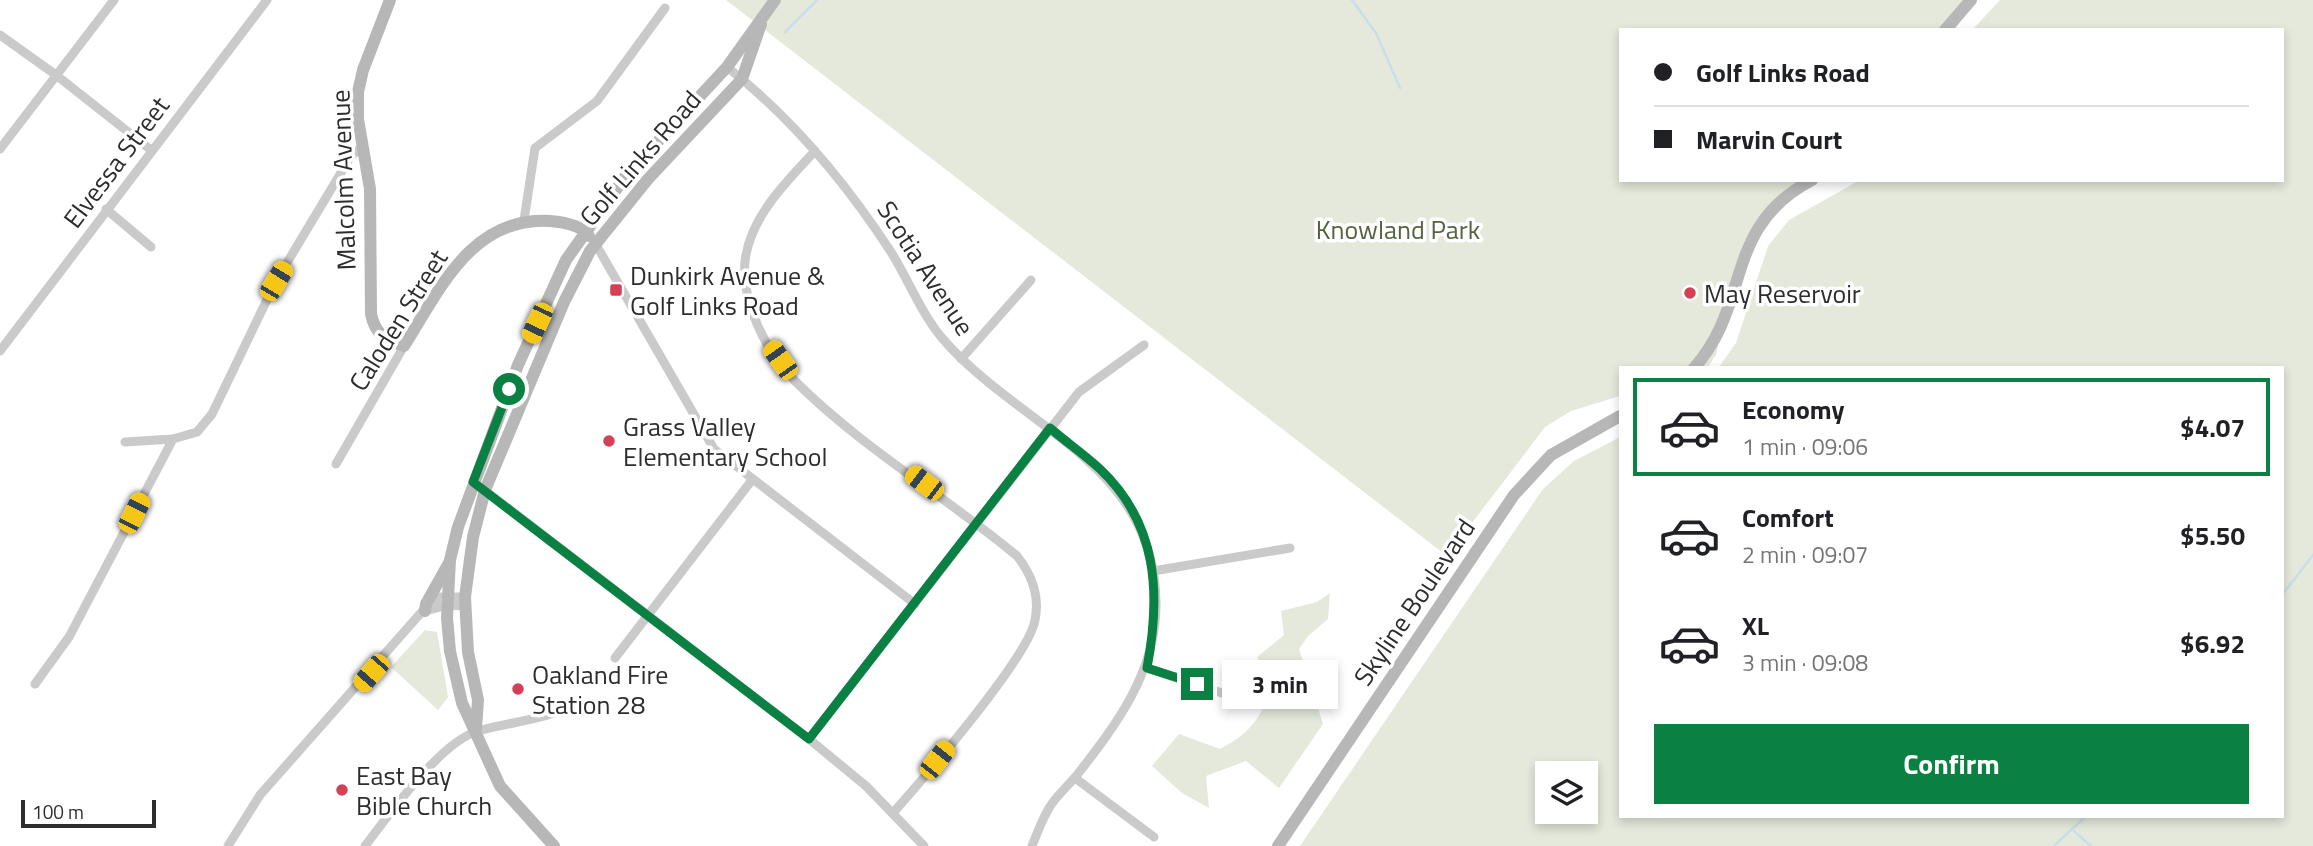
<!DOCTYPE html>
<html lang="en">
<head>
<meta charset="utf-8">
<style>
  :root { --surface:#fff; --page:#f6f6f6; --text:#202124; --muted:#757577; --line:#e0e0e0; --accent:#0b8043 }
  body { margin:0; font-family:"Titillium Web",sans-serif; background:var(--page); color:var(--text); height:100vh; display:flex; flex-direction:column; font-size:26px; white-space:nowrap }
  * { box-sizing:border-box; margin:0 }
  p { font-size:23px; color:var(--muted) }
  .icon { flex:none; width:38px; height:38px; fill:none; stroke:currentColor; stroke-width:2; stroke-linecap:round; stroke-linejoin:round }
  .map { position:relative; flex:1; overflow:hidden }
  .details { position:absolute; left:1619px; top:366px; width:665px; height:452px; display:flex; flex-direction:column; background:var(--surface); border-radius:0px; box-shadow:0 4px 10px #0003 }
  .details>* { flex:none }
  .top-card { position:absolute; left:1619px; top:28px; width:665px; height:154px; border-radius:0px; box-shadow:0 4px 10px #0003; display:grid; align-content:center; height:154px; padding:0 35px; background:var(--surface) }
  .fabs { position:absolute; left:1535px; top:761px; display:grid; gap:14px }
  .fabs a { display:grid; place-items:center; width:63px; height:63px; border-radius:0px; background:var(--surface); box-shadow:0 4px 10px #0003; font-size:35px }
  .scale { position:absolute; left:21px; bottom:18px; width:135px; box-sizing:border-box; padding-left:7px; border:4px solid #2d2d2d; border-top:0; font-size:19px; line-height:24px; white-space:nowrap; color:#2d2d2d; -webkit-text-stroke:5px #fff; paint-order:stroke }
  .end { position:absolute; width:32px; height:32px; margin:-16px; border:9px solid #0b8043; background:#fff; box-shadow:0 0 0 4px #fff }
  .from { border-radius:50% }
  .bubble { position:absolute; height:49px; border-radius:0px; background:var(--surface); box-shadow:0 4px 10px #0003; font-size:23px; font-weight:700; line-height:49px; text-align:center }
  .car { position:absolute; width:21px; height:42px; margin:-21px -10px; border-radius:9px; box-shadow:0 0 5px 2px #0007; background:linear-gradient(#f5c518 24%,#345 0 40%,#f5c518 0 76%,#345 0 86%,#f5c518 0) }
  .top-card b { display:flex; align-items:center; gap:24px; height:66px; font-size:26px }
  .top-card b+b { border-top:2px solid var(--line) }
  .top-card i { width:18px; height:18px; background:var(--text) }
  ul { padding:12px 0 0; list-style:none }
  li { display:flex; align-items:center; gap:21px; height:98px; margin:0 14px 10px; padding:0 21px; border:4px solid transparent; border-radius:0px }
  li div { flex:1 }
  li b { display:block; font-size:26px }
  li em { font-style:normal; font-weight:700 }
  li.selected { border-color:var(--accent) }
  li>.icon { width:63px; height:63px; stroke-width:1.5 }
  .primary-button { display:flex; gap:14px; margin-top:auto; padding:14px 35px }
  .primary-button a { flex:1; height:80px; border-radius:0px; background:var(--accent); color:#fff; font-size:28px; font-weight:700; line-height:80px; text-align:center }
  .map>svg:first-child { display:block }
  .green { fill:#e4e9dc; fill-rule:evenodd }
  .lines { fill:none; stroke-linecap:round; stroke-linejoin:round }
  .stream { stroke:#cadee8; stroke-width:2.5 }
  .street { stroke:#cacaca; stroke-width:9 }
  .secondary { stroke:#b7b7b7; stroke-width:12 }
  .route { stroke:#0b8043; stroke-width:9 }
  .poi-dot { fill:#d44055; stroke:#fff; stroke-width:2.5 }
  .labels { text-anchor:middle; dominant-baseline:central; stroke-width:7; stroke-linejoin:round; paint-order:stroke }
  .street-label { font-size:26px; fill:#2d2d2d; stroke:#fff }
  .park-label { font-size:26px; fill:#53643f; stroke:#fff }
  .poi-label { font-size:26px; fill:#2d2d2d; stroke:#fff; text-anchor:start }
</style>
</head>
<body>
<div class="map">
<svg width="2313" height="846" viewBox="0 0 2313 846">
  <rect width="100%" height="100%" fill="#fff"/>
  <g class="green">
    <polygon points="726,0 1973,0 1955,30 1620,30 1620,180 1812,180 1759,231 1723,321 1716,355 1708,367 1620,368 1620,396 1571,411 1545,427 1447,556"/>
    <path d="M2000 0H2313V846H1300L1543 489 1574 461 1620 437V816H2282V368L1719 367 1736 343 1768 246 1789 220 1860 180H2282V30H1972ZM1547 774H1586V812H1547Z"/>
    <path d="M1330 593 1328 619 1308 636 1299 649 1323 724 1279 788 1246 761 1206 776 1209 808 1182 793 1152 766 1179 734 1220 749C1258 730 1280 698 1257 657L1284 635 1281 611 1317 602Z"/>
    <polygon points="425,630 437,632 448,697 438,710 391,667"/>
  </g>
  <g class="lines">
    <g class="stream">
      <polyline points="1352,0 1376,33 1400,88"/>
      <polyline points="785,32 817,0"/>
      <polyline points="2282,595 2313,555"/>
      <polyline points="2089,816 2103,816"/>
      <polyline points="2074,831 2091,846"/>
      <polyline points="2054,846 2086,816"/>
    </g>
    <g class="street">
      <polyline points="0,35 56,75 151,150"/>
      <path d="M727 67C792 118 846 183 891 252 908 279 921 313 942 338 1019 428 1154 462 1156 602 1157 671 1117 724 1077 775 1068 786 1056 796 1049 808 1042 820 1037 833 1032 846"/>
      <polyline points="0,149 114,0"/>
      <path d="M815 151C787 181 750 217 745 261 741 302 766 352 795 381 861 447 945 496 1017 556 1032 575 1040 596 1035 620 1029 657 922 780 893 813"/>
      <polyline points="106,209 151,247"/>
      <polyline points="524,220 535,148 597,101 665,8"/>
      <polyline points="595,243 714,449 915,604"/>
      <polyline points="0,351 267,0"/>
      <polyline points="961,359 1031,280"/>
      <polyline points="125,442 173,439"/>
      <polyline points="336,464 404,346"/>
      <polyline points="483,489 809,739 866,786 924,846"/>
      <polyline points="1153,571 1290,548"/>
      <polyline points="425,611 448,605 465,606"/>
      <polyline points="615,658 752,480"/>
      <polyline points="1147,668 1222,693"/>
      <polyline points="35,684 69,637 173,439 197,432 212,414 276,281 351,156 362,147"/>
      <polyline points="809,739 1079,392 1144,345"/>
      <polyline points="1075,778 1154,837"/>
      <polyline points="228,846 260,795 427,606 441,597 465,597"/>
      <path d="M365 846C389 815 440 742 478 731 514 721 548 720 581 701"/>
    </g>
    <g class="secondary">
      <path d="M390 0 363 70 358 92V119L370 189 371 314C375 334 385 340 404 346 440 289 472 216 550 221 563 222 581 225 589 236"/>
      <polyline points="1945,30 1971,0"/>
      <path d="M1694 368C1752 304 1722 227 1812 180"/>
      <polyline points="425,611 426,604 449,563"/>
      <polyline points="476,728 478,700 468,652 465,597 473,537 485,490 564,302 590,251 648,179 742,79 761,24"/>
      <polyline points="554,846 500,786 462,703 450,651 447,618 450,560 458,527 518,365 566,260 625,177 727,67 775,0"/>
      <polyline points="1278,846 1514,495 1551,455 1620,416"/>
    </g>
  </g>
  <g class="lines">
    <path class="route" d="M509 389 473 482 809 739 1050 428C1066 442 1084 454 1100 469 1158 524 1161 594 1147 668L1197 684"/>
  </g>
  <g class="poi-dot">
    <rect x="609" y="283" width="14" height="14" rx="3.5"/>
    <circle cx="1690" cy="293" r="7"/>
    <circle cx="609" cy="441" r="7"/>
    <circle cx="518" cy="689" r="7"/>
    <circle cx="342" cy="790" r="7"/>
  </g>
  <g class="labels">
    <g class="street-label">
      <text transform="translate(640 158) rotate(-49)">Golf Links Road</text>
      <text transform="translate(116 162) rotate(-53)">Elvessa Street</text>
      <text transform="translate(343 180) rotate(-92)">Malcolm Avenue</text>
      <text transform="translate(926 268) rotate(57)">Scotia Avenue</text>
      <text transform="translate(398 320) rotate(-58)">Caloden Street</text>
      <text transform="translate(1414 602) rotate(-56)">Skyline Boulevard</text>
    </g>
    <g class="park-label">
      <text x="1398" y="229">Knowland Park</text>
    </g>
    <g class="poi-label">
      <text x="630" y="275">Dunkirk Avenue &amp;<tspan x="630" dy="30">Golf Links Road</tspan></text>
      <text x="1704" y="293">May Reservoir</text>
      <text x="623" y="426">Grass Valley<tspan x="623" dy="30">Elementary School</tspan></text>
      <text x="532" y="674">Oakland Fire<tspan x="532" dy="30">Station 28</tspan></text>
      <text x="356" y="775">East Bay<tspan x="356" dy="30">Bible Church</tspan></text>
    </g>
  </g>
</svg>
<div class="fabs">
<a><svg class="icon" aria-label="layers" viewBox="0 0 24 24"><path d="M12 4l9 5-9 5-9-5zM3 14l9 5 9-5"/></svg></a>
</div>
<div class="scale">100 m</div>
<i class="end from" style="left:509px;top:389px"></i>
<i class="end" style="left:1197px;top:684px"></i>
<div class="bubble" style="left:1222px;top:660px;width:116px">3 min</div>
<i class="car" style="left:276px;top:281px;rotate:31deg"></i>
<i class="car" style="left:537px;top:323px;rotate:205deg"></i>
<i class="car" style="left:780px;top:360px;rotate:325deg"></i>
<i class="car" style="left:924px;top:483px;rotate:307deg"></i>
<i class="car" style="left:134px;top:513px;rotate:27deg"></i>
<i class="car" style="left:371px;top:673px;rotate:221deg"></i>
<i class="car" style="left:937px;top:760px;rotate:38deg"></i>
<div class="top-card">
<b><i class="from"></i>Golf Links Road</b>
<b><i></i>Marvin Court</b>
</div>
<section class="details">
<ul>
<li class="selected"><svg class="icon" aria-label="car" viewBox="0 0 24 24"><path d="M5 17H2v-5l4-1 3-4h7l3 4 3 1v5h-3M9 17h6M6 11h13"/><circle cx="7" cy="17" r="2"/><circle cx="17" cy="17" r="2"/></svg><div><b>Economy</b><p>1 min · 09:06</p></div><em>$4.07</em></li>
<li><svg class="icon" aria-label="car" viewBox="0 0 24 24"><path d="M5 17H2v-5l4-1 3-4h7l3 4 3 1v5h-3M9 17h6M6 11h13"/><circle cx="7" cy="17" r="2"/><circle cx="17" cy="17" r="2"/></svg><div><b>Comfort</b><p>2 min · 09:07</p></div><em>$5.50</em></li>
<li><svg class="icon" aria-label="car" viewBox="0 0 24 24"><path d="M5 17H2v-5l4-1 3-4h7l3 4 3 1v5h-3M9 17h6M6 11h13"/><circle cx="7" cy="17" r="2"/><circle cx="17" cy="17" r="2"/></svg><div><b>XL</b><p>3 min · 09:08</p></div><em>$6.92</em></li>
</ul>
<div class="primary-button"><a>Confirm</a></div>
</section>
</div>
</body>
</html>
